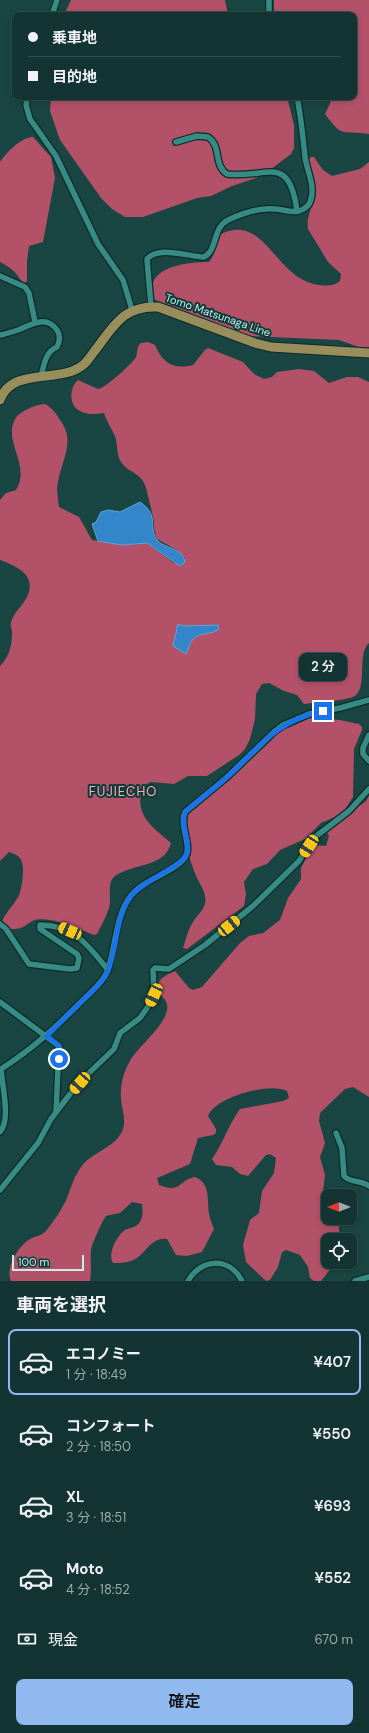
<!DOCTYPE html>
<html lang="ja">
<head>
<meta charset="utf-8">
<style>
  :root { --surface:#133432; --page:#203f3e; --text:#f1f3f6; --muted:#9daaac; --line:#324f4d; --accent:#90b9f0 }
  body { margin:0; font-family:"DM Sans","Noto Sans JP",sans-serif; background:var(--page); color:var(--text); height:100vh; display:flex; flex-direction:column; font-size:15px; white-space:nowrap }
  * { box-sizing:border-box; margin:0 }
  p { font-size:13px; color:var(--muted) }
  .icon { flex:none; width:22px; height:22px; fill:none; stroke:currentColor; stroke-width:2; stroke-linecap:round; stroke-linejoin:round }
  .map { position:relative; height:1281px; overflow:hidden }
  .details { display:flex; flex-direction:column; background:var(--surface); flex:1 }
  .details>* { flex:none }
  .banner { position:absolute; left:12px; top:12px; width:345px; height:88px; border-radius:8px; box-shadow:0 2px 6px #0003,0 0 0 1px var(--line); display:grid; align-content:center; height:88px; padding:0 16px; background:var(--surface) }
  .needle { width:26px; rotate:270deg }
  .controls { position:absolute; left:321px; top:1189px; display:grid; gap:8px }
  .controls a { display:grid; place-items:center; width:36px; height:36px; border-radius:8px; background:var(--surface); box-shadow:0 2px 6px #0003,0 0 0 1px var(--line); font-size:20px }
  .scale { position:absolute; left:12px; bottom:10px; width:72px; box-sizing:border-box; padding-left:4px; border:2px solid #c6eee9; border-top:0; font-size:11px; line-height:14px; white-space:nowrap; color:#c6eee9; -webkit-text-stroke:3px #0d3c38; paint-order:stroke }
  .end { position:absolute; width:18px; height:18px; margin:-9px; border:5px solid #1a73e8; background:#fff; box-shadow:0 0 0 2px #fff }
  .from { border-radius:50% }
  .bubble { position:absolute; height:28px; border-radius:8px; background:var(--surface); box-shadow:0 2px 6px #0003,0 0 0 1px var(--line); font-size:13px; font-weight:600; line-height:28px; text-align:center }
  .car { position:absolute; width:12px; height:24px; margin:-12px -6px; border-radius:5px; box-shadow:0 0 3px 1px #0007; background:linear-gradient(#f5c518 24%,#345 0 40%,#f5c518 0 76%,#345 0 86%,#f5c518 0) }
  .banner b { display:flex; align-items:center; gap:14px; height:38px; font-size:15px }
  .banner b+b { border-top:1px solid var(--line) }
  .banner i { width:10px; height:10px; background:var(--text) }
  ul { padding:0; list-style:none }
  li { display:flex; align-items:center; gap:12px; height:66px; margin:0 8px 6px; padding:0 8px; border:2px solid transparent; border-radius:8px }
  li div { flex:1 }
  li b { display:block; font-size:15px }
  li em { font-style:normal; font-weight:600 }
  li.on { border-color:var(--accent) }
  li>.icon { width:36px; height:36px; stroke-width:1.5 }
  h2 { padding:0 16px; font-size:18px; line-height:48px }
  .pay { display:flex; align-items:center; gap:10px; height:44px; padding:0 16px; font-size:15px }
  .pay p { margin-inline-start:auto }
  .button { display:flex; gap:8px; margin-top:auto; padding:8px 16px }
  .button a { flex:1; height:46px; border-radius:8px; background:var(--accent); color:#111; font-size:16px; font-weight:600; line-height:46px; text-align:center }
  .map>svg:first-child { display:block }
  .forest { fill:#b35169 }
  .water { fill:#3286c9; stroke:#5ea5d3 }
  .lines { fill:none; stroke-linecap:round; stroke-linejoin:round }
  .minor-casing { stroke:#0f2a27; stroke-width:8 }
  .primary-casing { stroke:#0f2a27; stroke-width:11 }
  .minor { stroke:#368c84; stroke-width:5.5 }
  .primary { stroke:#978e5b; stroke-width:9 }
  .route { stroke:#1a73e8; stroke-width:5 }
  .labels { text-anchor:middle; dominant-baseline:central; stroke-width:4; stroke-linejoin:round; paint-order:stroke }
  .street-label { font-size:11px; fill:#c6eee9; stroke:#0d3c38 }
  .quarter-label { font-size:13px; letter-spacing:1px; fill:#feabbb; stroke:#0d3c38 }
</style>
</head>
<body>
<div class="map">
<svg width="369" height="1281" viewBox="0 0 369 1281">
  <rect width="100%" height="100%" fill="#194642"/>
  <g class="forest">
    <polygon points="71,0 225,0 228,15 64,15"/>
    <path d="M274 0H369V134C342 130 343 139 325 114L333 97H354V15H277L274 10Z"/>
    <polygon points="51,97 287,97 294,125 294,148 291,154 262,176 232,186 211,196 197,198 143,217 125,217 112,209 101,198 60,140 50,111"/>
    <path d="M33 137 51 157 55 178 43 242 29 246 27 261V281L23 285C19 274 10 267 0 262V162C7 152 20 138 33 137Z"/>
    <path d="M311 157H314L323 170 332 176 360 169 369 162V347H359L339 340 248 336 153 299C143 266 188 262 209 262 215 255 217 242 221 234 266 212 275 281 320 285 328 286 334 286 340 281L341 274 328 262 308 229C306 218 312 208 314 197 316 184 312 172 308 160Z"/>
    <path d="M148 342 155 345C162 363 174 370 193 365L205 350 208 348 243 362 254 374 264 379 272 377 277 372 299 369 314 371 329 383 347 377H358L369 382V643C356 654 369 690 353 697 342 701 317 702 304 704L297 695 284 691 269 683 262 684 256 694 255 719 250 739 245 749 239 755 207 776H188L174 784 151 782 144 785C132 813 151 826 171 843 165 868 133 863 115 876 106 883 112 899 109 908 106 917 101 926 97 934L94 935C78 928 51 916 34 920 30 922 27 925 23 927 16 930 9 929 1 928 0 917 15 905 19 895 22 887 23 878 23 870 23 859 19 855 9 852L0 861V666C10 655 12 646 12 632 12 629 10 626 11 623 13 614 19 609 24 602 40 578 20 567 0 560V500L6 493 16 490C32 464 0 440 17 416 26 409 34 405 45 404 52 408 56 413 60 420 76 441 62 459 58 482 56 490 58 498 59 507L79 517 92 540 122 545 147 543 174 563 185 558 177 550 157 539C154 532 154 528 154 521 153 517 147 490 145 485 140 472 127 472 121 462 116 454 118 444 115 436 111 428 107 422 104 413 97 414 89 415 82 412 68 407 69 388 78 380L98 389C104 389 132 364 136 357 138 352 136 347 141 343Z"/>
    <path d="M310 718 340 720 359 724 362 727V730L354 749 353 797 342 814 321 823 305 839 280 850 267 864 253 869 244 882 246 894 244 906 187 949 183 948C186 940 188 929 193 922 196 916 203 911 205 904 207 894 201 886 197 878 185 849 178 824 198 796L277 733Z"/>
    <path d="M369 796V1097L353 1087 345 1089 320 1113 319 1121 325 1143 320 1157 325 1175 323 1191 328 1200V1218H338L340 1240H328V1262H336L321 1281H314L310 1278 308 1267 300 1255 286 1250 282 1252 278 1267 270 1280 266 1281 246 1262 243 1245 250 1220 259 1213 262 1191 274 1173 276 1158 270 1154 266 1155 248 1176 240 1174 232 1167 216 1165 212 1159C223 1144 228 1125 240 1109L283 1101 289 1098 287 1091C270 1082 215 1097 208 1116L216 1129V1133L213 1135 198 1138 190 1164 157 1178 159 1185C182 1194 178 1180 195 1177 211 1183 207 1201 209 1214 210 1219 212 1224 214 1229L202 1252 187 1256 176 1255 167 1239C152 1236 146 1253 135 1259 129 1263 120 1263 113 1263 107 1254 117 1235 125 1230 129 1228 134 1228 137 1225 143 1221 143 1211 142 1204L132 1202 120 1213 106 1216C103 1219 91 1246 91 1250 90 1260 92 1270 90 1281H11C5 1268 18 1246 30 1239 36 1236 41 1236 46 1231 53 1222 63 1208 67 1198 71 1187 74 1177 81 1167 91 1153 111 1149 120 1135 128 1124 122 1111 121 1099 120 1086 123 1073 130 1061 137 1047 171 1022 167 1004 166 1000 160 995 158 991 156 979 166 975 175 971L189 988 193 990 202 987 240 943 249 936 263 933 280 920 288 898 301 879V868L313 845 326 846 329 836 326 831 366 801Z"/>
  </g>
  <g class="water">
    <path d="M140 502C161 517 147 526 157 540 164 549 183 547 185 562L180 566 147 543 122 545 98 541 92 524 96 522 101 512 108 510 120 512Z"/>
    <path d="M178 624 184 626 218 625 219 629C211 635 201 632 193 639 189 643 189 649 186 654L173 646Z"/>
  </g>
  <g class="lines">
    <defs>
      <g id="minor">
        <polyline points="52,15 57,0"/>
        <polyline points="269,15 269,0"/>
        <polyline points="27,97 26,105 30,119 56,156 98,244 123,280 132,310"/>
        <path d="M176 142 197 136 208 137C222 146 213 165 227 174 267 179 289 152 297 211"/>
        <polyline points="0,276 25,287 29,293 35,322"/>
        <path d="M151 306 147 259C159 245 189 257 204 257 218 250 212 228 228 220 241 214 260 207 275 209 282 209 291 213 299 211 305 209 310 205 311 199 315 185 307 171 305 157 303 137 301 117 297 97"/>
        <path d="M0 335C6 334 12 332 18 330 31 325 46 314 57 330 61 336 60 341 57 347 45 352 44 365 41 377"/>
        <polyline points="369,735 363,748 363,754 369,761"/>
        <path d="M0 924 6 929 29 964 70 969 77 968 79 958 77 954 40 929V925C74 925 88 945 108 970"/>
        <polyline points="0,1002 59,1046 56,1112"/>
        <path d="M0 1132C11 1120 2 1085 1 1069 34 1048 56 1027 84 999 92 991 103 982 107 972 116 948 115 917 130 897 144 878 175 873 186 856 192 845 179 826 185 812L226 778 274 732 283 725 309 714 340 708 369 700"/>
        <path d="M336 1133 342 1148 344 1176C350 1183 362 1180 369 1186"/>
        <polyline points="0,1190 38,1143 51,1119 70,1094 90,1072 114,1049 120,1033 140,1018 147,1008 154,995 153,970 155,968 169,969 205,945 253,906 299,861 315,837 349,811 369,789"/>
        <path d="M188 1281C201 1258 230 1257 242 1281"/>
        <polyline points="355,1281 369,1277"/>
      </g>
      <path id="primary" d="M0 400C12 366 60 384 83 365 87 362 90 357 93 353 113 328 122 305 158 307L255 343 271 347 369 353"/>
    </defs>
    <use href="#minor" class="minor-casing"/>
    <use href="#primary" class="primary-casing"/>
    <use href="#minor" class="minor"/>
    <use href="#primary" class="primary"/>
  </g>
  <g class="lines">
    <path class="route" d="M59 1059V1046L47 1036C60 1022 74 1009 88 995 94 989 102 983 106 975 118 951 114 920 130 897 141 881 183 867 187 853 191 839 179 826 185 812 198 800 213 790 226 778 260 747 275 721 323 711"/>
  </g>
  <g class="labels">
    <g class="street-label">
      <text transform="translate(218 315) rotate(19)">Tomo Matsunaga Line</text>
    </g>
    <g class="quarter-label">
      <text x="123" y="791">FUJIECHO</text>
    </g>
  </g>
</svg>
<div class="controls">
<a><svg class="needle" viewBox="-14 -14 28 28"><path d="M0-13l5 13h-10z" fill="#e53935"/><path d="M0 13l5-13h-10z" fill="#9daaac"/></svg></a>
<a><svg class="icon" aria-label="locate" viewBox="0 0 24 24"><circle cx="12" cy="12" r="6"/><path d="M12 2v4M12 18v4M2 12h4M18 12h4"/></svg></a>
</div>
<div class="scale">100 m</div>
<i class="end from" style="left:59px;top:1059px"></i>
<i class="end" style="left:323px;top:711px"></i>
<div class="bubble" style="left:299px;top:653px;width:48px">2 分</div>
<i class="car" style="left:309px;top:846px;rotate:213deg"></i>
<i class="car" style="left:229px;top:926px;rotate:51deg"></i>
<i class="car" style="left:70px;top:931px;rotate:294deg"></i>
<i class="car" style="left:154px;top:995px;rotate:205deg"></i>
<i class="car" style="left:80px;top:1083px;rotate:221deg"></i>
<div class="banner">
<b><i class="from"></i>乗車地</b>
<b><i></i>目的地</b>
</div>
</div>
<section class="details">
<h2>車両を選択</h2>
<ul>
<li class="on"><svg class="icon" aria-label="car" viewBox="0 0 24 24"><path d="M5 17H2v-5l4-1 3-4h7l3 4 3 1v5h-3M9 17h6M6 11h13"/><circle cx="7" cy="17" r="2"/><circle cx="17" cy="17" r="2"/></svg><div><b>エコノミー</b><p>1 分 · 18:49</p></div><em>¥407</em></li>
<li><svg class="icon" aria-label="car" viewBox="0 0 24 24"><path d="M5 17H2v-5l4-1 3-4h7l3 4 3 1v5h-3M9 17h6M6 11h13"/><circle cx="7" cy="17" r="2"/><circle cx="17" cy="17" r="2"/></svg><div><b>コンフォート</b><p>2 分 · 18:50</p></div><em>¥550</em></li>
<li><svg class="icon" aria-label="car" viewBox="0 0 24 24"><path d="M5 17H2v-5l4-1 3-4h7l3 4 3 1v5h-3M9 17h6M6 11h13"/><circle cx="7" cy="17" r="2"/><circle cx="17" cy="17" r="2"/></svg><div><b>XL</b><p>3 分 · 18:51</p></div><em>¥693</em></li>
<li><svg class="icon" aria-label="car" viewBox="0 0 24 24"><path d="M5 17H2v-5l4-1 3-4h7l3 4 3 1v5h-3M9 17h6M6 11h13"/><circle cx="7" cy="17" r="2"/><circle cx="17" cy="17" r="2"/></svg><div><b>Moto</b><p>4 分 · 18:52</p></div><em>¥552</em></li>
</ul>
<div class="pay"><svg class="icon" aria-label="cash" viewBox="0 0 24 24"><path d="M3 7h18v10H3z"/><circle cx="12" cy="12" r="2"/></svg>現金<p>670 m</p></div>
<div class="button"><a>確定</a></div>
</section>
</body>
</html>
